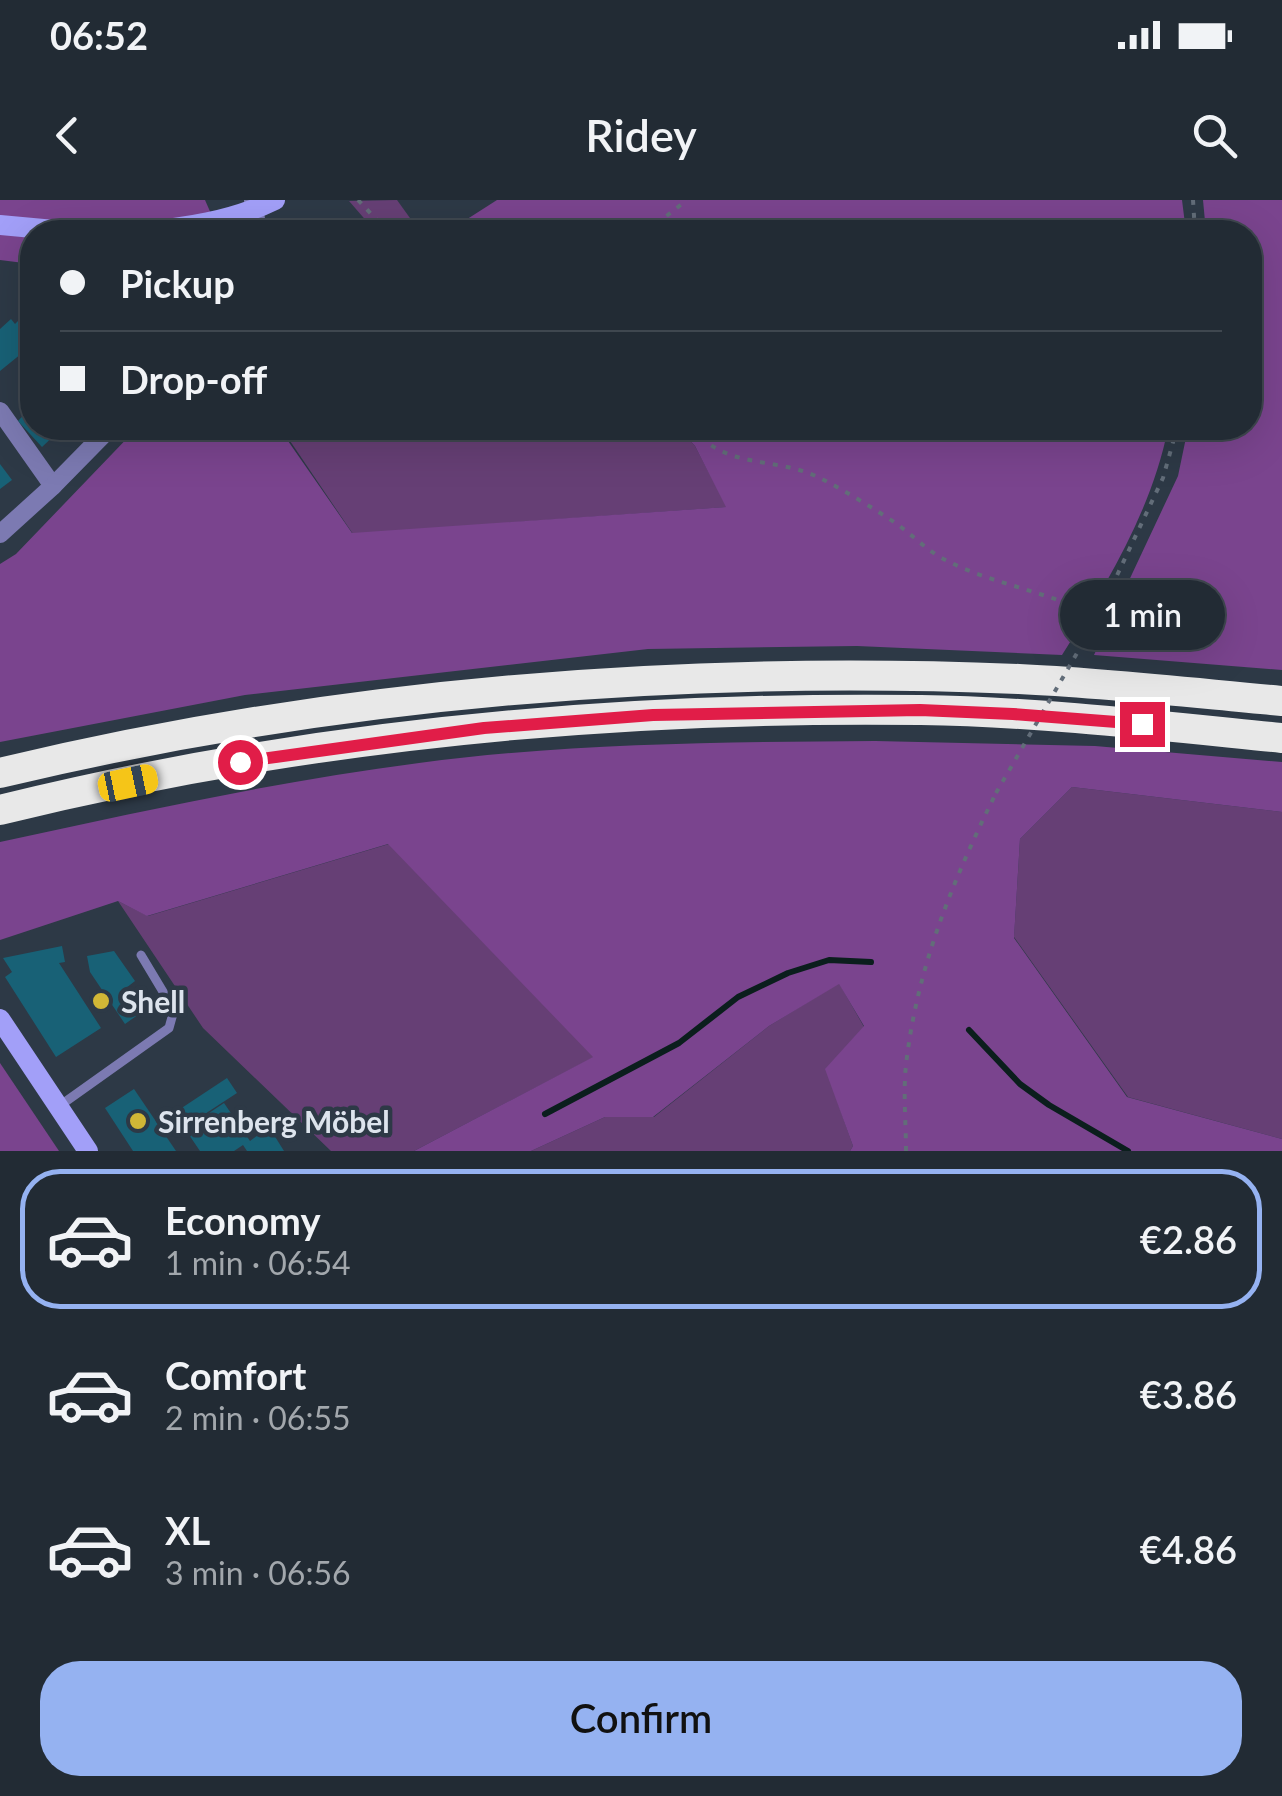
<!DOCTYPE html>
<html lang="en">
<head>
<meta charset="utf-8">
<style>
  :root { --surface:#222b34; --page:#2a333c; --text:#f1f3f6; --muted:#a2a7ac; --line:#3f474f; --accent:#95b2f1 }
  body { margin:0; font-family:Lato,sans-serif; background:var(--page); color:var(--text); height:100vh; display:flex; flex-direction:column; font-size:38px; white-space:nowrap }
  * { box-sizing:border-box; margin:0 }
  p { font-size:32px; color:var(--muted) }
  .icon { flex:none; width:55px; height:55px; fill:none; stroke:currentColor; stroke-width:2; stroke-linecap:round; stroke-linejoin:round }
  .map { position:relative; height:951px; overflow:hidden }
  .side { display:flex; flex-direction:column; background:var(--surface); flex:1 }
  .side>* { flex:none }
  .top-card { position:absolute; left:20px; top:20px; width:1242px; height:220px; border-radius:40px; box-shadow:0 10px 40px #0002,0 0 0 2px var(--line); display:grid; align-content:center; height:220px; padding:0 40px; background:var(--surface) }
  .end { position:absolute; width:45px; height:45px; margin:-22px; border:12px solid #e11d48; background:#fff; box-shadow:0 0 0 5px #fff }
  .from { border-radius:50% }
  .bubble { position:absolute; height:70px; border-radius:35px; background:var(--surface); box-shadow:0 10px 40px #0002,0 0 0 2px var(--line); font-size:32px; font-weight:600; line-height:70px; text-align:center }
  .car { position:absolute; width:30px; height:60px; margin:-30px -15px; border-radius:12px; box-shadow:0 0 8px 2px #0007; background:linear-gradient(#f5c518 24%,#345 0 40%,#f5c518 0 76%,#345 0 86%,#f5c518 0) }
  .top-card b { display:flex; align-items:center; gap:35px; height:95px; font-size:38px }
  .top-card b+b { border-top:2px solid var(--line) }
  .top-card i { width:25px; height:25px; background:var(--text) }
  ul { padding:18px 0 0; list-style:none }
  li { display:flex; align-items:center; gap:30px; height:140px; margin:0 20px 15px; padding:0 20px; border:5px solid transparent; border-radius:40px }
  li div { flex:1 }
  li b { display:block; font-size:38px }
  li em { font-style:normal; font-weight:600 }
  li.current { border-color:var(--accent) }
  li>.icon { width:90px; height:90px; stroke-width:1.5 }
  .action { display:flex; gap:20px; margin-top:auto; padding:20px 40px }
  .action a { flex:1; height:115px; border-radius:40px; background:var(--accent); color:#111; font-size:40px; font-weight:600; line-height:115px; text-align:center }
  .status { display:flex; justify-content:space-between; align-items:center; height:70px; padding:0 50px; background:var(--surface); direction:ltr }
  .status svg { height:28px; fill:currentColor }
  header { display:flex; justify-content:space-between; align-items:center; height:130px; padding:0 40px; background:var(--surface); font-size:45px; font-weight:600 }
  .map>svg:first-child { display:block }
  .green { fill:#663f75 }
  .forest { fill:#7a448e }
  .lines { fill:none; stroke-linecap:round; stroke-linejoin:round }
  .stream { stroke:#0b1e1d; stroke-width:6 }
  .building { fill:#186176 }
  .path { stroke:#626d79; stroke-width:4; stroke-dasharray:5 8; stroke-linecap:butt }
  .service { stroke:#7c7ab2; stroke-width:9 }
  .minor { stroke:#7c7ab2; stroke-width:18 }
  .secondary { stroke:#a29ff8; stroke-width:20 }
  .motorway { stroke:#e8e8e8; stroke-width:30 }
  .path-bridge { stroke:#626d79; stroke-width:4; stroke-dasharray:5 8; stroke-linecap:butt }
  .route { stroke:#e11d48; stroke-width:12 }
  .poi-dot { fill:#d1b736; stroke:#2d3946; stroke-width:4 }
  .labels { text-anchor:middle; dominant-baseline:central; stroke-width:9; stroke-linejoin:round; paint-order:stroke }
  .poi-label { font-size:30px; font-weight:bold; fill:#dde4ed; stroke:#2d3946; text-anchor:start }
</style>
</head>
<body>
<div class="status"><b>06:52</b><svg viewBox="0 0 49 12"><path d="M0 12V9h3v3zM5 12V6h3v6zM10 12V3h3v9zM15 12V0h3v12zM26 1h20v11H26zM47 4h2v5h-2z"/></svg></div>
<header><svg class="icon" aria-label="back" viewBox="0 0 24 24"><path d="M15 5l-7 7 7 7"/></svg>Ridey<svg class="icon" aria-label="search" viewBox="0 0 24 24"><circle cx="10" cy="10" r="6"/><path d="M15 15l6 6"/></svg></header>
<div class="map">
<svg width="1282" height="951" viewBox="0 0 1282 951">
  <rect width="100%" height="100%" fill="#2d3946"/>
  <g class="green">
    <polygon points="397,0 420,32 376,32 349,1"/>
    <polygon points="290,228 679,228 695,246 727,307 353,334 284,232"/>
    <polygon points="1072,587 1282,612 1282,939 1128,897 1014,737 1020,639"/>
    <polygon points="389,644 594,857 414,951 331,951 203,828 118,701 148,716"/>
    <polygon points="839,783 864,827 826,869 853,946 850,951 531,951 605,917 654,917 769,826"/>
  </g>
  <g class="forest">
    <polygon points="0,0 205,0 219,32 32,32 32,64 0,60"/>
    <polygon points="497,0 1182,0 1186,32 447,32"/>
    <polygon points="1203,0 1282,0 1282,470 1094,455 1178,276 1188,228 1250,228 1250,32 1206,32"/>
    <path d="M137 228H279L352 333 726 307 695 246 679 228H1168C1152 310 1106 385 1062 455L857 446 648 449 245 495 0 542V364L16 354Z"/>
    <path d="M875 541 1095 546 1282 562V612L1072 587 1020 639 1014 738 1127 897 1282 939V951H850L853 946 825 869 864 826 839 784 769 826 653 917H605L531 951H414L593 857 388 644 147 716 118 701 0 740V642C139 612 278 581 419 563 570 543 723 542 875 541Z"/>
    <polygon points="0,863 59,951 0,951"/>
  </g>
  <g class="lines">
    <g class="stream">
      <polyline points="969,830 1020,884 1049,905 1128,951"/>
      <polyline points="545,914 679,843 738,797 788,773 829,760 871,762"/>
    </g>
  </g>
  <g class="building">
    <polygon points="32,107 32,145 0,171 0,129 11,119 15,124"/>
    <polygon points="32,206 32,228 71,228 71,231 67,236 59,231 42,247 18,221"/>
    <polygon points="0,264 12,280 0,289"/>
    <polygon points="62,746 65,762 59,763 101,828 56,857 5,777 12,772 3,758"/>
    <polygon points="114,751 135,781 126,788 142,812 125,824 90,772 87,756"/>
    <polygon points="227,878 237,893 171,936 162,921"/>
    <polygon points="134,889 176,951 133,951 105,908"/>
    <polygon points="224,903 250,941 269,927 284,951 247,951 243,945 234,951 200,951 185,929"/>
  </g>
  <g class="lines">
    <g class="path">
      <polyline points="358,0 388,32"/>
      <polyline points="1193,0 1195,32"/>
      <polyline points="646,32 687,0"/>
      <path d="M692 228C727 270 773 256 818 277 844 290 873 308 897 324 912 335 925 348 940 357 990 385 1048 390 1098 418L1142 405 1188 412"/>
      <polyline points="1095,422 1163,278 1177,228"/>
      <path d="M906 951C906 923 903 893 906 865 917 767 953 680 996 593"/>
    </g>
    <polyline class="service" points="58,907 169,828 174,810 141,755"/>
    <g class="minor">
      <polyline points="253,0 258,32"/>
      <polyline points="0,211 53,286"/>
      <polyline points="0,334 53,286 110,228"/>
    </g>
    <g class="secondary">
      <polyline points="0,25 76,32"/>
      <path d="M137 32C184 28 232 21 275 0"/>
      <polyline points="0,819 88,951"/>
    </g>
    <g class="motorway">
      <path d="M0 573C333 493 677 465 1019 479 1107 483 1194 493 1282 501"/>
      <path d="M0 610C299 536 613 506 921 510 1042 512 1162 526 1282 538"/>
    </g>
    <polyline class="path-bridge" points="996,593 1095,422"/>
  </g>
  <g class="lines">
    <polyline class="route" points="240,562 484,528 653,515 920,510 1013,514 1142,524"/>
  </g>
  <g class="poi-dot">
    <circle cx="101" cy="801" r="10"/>
    <circle cx="138" cy="921" r="10"/>
  </g>
  <g class="labels">
    <g class="poi-label">
      <text x="121" y="801">Shell</text>
      <text x="158" y="921">Sirrenberg Möbel</text>
    </g>
  </g>
</svg>
<i class="end from" style="left:240px;top:562px"></i>
<i class="end" style="left:1142px;top:524px"></i>
<div class="bubble" style="left:1060px;top:380px;width:165px">1 min</div>
<i class="car" style="left:128px;top:583px;rotate:78deg"></i>
<div class="top-card">
<b><i class="from"></i>Pickup</b>
<b><i></i>Drop-off</b>
</div>
</div>
<section class="side">
<ul>
<li class="current"><svg class="icon" aria-label="car" viewBox="0 0 24 24"><path d="M5 17H2v-5l4-1 3-4h7l3 4 3 1v5h-3M9 17h6M6 11h13"/><circle cx="7" cy="17" r="2"/><circle cx="17" cy="17" r="2"/></svg><div><b>Economy</b><p>1 min · 06:54</p></div><em>€2.86</em></li>
<li><svg class="icon" aria-label="car" viewBox="0 0 24 24"><path d="M5 17H2v-5l4-1 3-4h7l3 4 3 1v5h-3M9 17h6M6 11h13"/><circle cx="7" cy="17" r="2"/><circle cx="17" cy="17" r="2"/></svg><div><b>Comfort</b><p>2 min · 06:55</p></div><em>€3.86</em></li>
<li><svg class="icon" aria-label="car" viewBox="0 0 24 24"><path d="M5 17H2v-5l4-1 3-4h7l3 4 3 1v5h-3M9 17h6M6 11h13"/><circle cx="7" cy="17" r="2"/><circle cx="17" cy="17" r="2"/></svg><div><b>XL</b><p>3 min · 06:56</p></div><em>€4.86</em></li>
</ul>
<div class="action"><a>Confirm</a></div>
</section>
</body>
</html>
